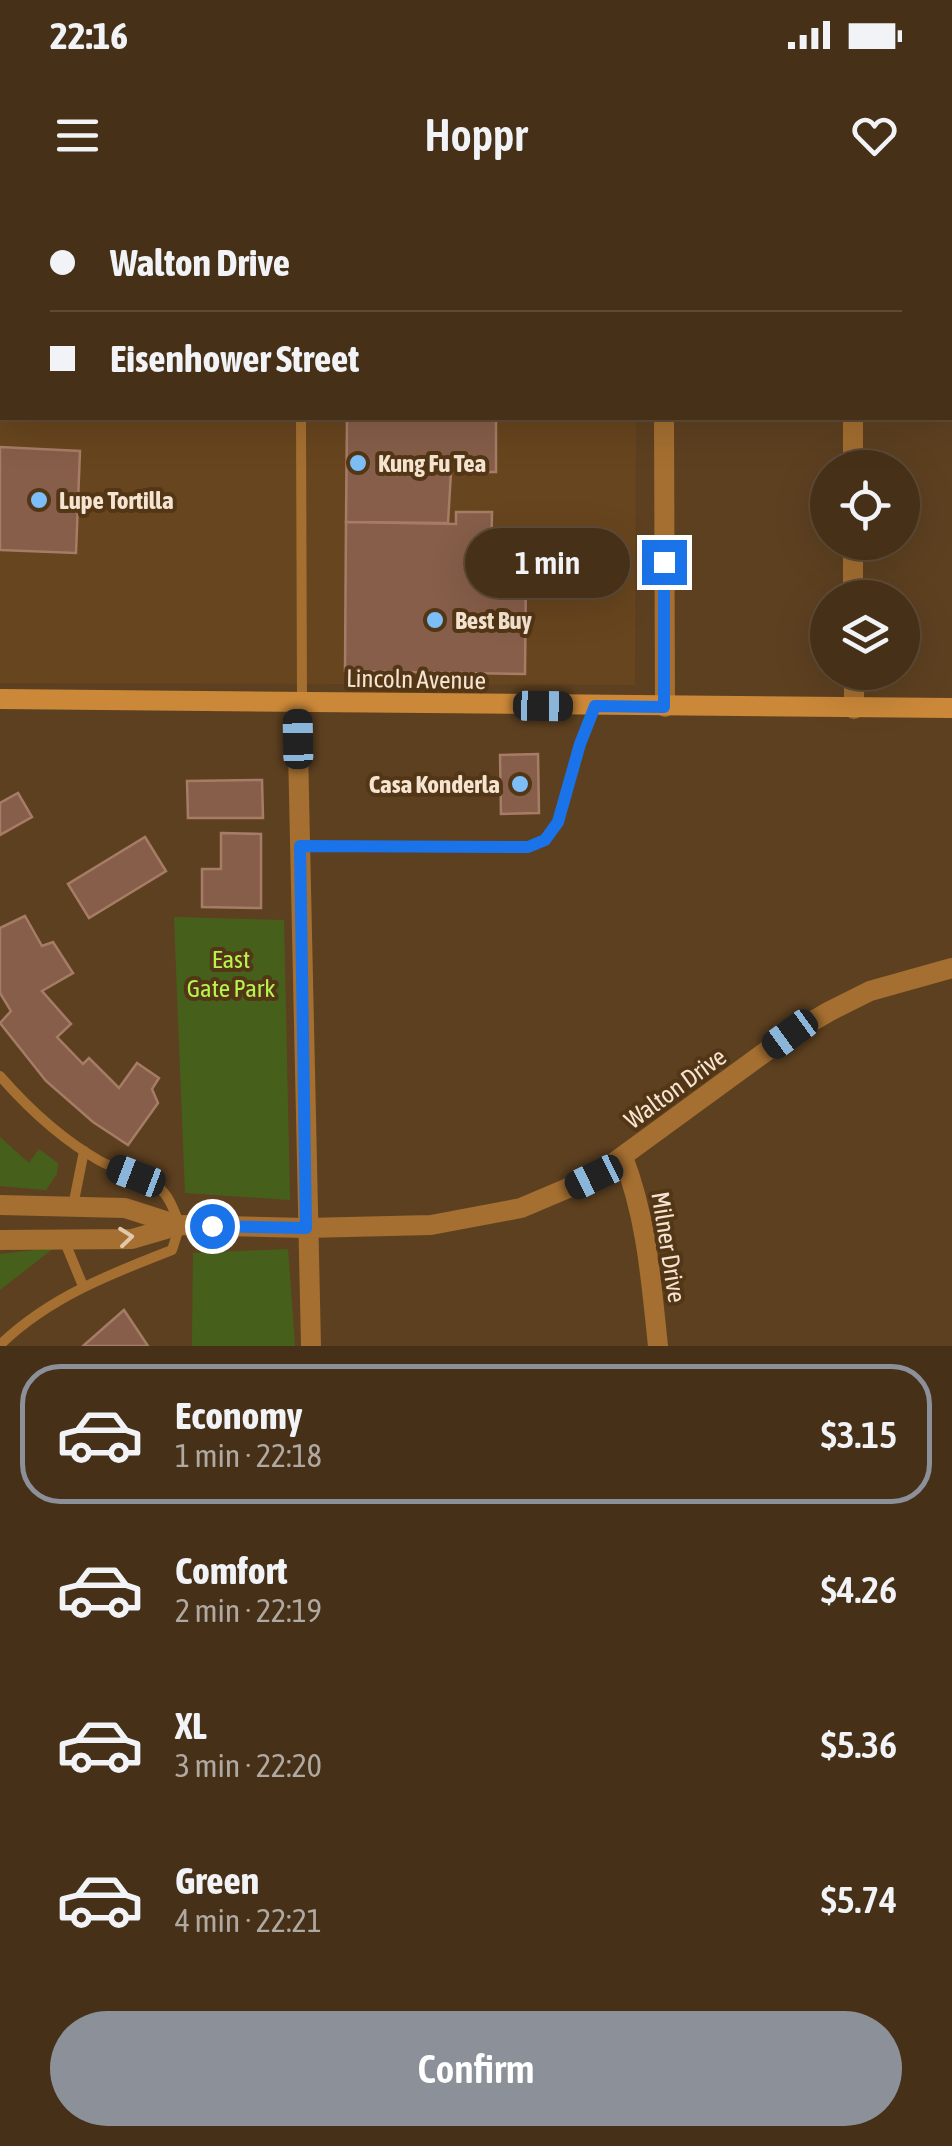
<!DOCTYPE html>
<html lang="en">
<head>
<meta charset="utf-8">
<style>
  :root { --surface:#463018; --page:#4d3821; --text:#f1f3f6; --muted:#b0a9a2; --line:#5e4b37; --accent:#8c9099 }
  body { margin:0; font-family:"Asap Condensed",sans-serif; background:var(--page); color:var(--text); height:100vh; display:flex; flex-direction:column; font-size:38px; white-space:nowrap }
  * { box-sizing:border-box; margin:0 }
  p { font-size:32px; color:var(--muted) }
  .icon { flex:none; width:55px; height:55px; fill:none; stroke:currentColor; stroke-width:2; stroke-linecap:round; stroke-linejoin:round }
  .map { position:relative; height:1146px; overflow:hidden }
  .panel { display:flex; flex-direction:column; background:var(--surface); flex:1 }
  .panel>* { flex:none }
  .top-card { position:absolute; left:0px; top:0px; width:952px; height:220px; box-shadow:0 10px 40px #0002,0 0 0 2px var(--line); display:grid; align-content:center; height:220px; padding:0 50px; background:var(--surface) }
  .buttons { position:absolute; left:810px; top:250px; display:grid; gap:20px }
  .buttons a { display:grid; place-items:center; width:110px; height:110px; border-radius:50%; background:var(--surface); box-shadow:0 10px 40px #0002,0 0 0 2px var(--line); font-size:50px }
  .end { position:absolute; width:45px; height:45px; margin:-22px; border:12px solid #1a73e8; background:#fff; box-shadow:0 0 0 5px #fff }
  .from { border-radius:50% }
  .bubble { position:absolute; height:70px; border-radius:35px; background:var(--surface); box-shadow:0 10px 40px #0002,0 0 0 2px var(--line); font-size:32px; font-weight:600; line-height:70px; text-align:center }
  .car { position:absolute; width:30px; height:60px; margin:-30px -15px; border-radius:12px; box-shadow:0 0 8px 2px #0007; background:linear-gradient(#222 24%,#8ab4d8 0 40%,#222 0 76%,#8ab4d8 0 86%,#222 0) }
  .top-card b { display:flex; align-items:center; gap:35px; height:95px; font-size:38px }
  .top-card b+b { border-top:2px solid var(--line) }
  .top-card i { width:25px; height:25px; background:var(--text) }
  ul { padding:18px 0 0; list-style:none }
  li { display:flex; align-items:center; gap:30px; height:140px; margin:0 20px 15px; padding:0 30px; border:5px solid transparent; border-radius:40px }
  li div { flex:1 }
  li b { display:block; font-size:38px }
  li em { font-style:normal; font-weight:600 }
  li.active { border-color:var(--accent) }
  li>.icon { width:90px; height:90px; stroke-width:1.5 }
  .action { display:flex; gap:20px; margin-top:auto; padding:20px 50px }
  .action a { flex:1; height:115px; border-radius:60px; background:var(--accent); color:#fff; font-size:40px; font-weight:600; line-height:115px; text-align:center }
  .status { display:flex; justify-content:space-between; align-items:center; height:70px; padding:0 50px; background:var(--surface); direction:ltr }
  .status svg { height:28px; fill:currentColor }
  header { display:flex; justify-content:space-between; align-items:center; height:130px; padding:0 50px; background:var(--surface); font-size:45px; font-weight:600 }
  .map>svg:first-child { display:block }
  .built { fill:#67451e }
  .green { fill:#46601b }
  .building { fill:#865e49; stroke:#a67c66; stroke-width:2.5 }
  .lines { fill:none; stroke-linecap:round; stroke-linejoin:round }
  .lane { stroke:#a46f31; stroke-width:10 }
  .street { stroke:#a46f31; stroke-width:20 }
  .secondary { stroke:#cb8839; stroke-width:20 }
  .oneway { stroke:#e2c7aa }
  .route { stroke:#1a73e8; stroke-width:12 }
  .poi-dot { fill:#7dbef9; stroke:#523615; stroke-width:4 }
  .labels { text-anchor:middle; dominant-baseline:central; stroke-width:8; stroke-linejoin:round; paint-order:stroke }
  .poi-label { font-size:25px; font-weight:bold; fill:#f6e4d2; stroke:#523615; text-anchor:start }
  .street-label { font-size:25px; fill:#f6e4d2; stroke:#523615 }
  .park-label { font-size:25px; fill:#b7f450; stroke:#523615 }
</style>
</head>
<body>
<div class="status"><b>22:16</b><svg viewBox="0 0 49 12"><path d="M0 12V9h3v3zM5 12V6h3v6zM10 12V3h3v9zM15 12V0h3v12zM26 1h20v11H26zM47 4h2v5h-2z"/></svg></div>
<header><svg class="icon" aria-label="menu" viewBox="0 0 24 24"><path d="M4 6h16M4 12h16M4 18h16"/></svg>Hoppr<svg class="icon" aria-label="heart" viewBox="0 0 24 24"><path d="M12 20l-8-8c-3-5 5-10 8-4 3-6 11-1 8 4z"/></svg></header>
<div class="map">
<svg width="952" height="1146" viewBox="0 0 952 1146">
  <rect width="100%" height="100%" fill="#5d4020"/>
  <polygon class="built" points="0,0 637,0 2,2 2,218 636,218 635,485 0,483"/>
  <g class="green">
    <polygon points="174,717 284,720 290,1000 185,993"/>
    <polygon points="0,937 29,963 39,949 58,963 57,974 46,990 0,986"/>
    <polygon points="54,1048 0,1090 0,1054"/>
    <polygon points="288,1049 295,1146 192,1146 193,1053"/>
  </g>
  <g class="building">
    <rect x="347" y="0" width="162" height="2"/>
    <polygon points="347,218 496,218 496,272 451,272 448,323 346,322"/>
    <polygon points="0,247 80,251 76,353 0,350"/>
    <polygon points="456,312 492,312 491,368 526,369 525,474 345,471 346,322 456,324"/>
    <polygon points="538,554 539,613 501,614 500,555"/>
    <polygon points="262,580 263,618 188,618 187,581"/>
    <polygon points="18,593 32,617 0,635 0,603"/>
    <polygon points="221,633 261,634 261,708 202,707 202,669 221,669"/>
    <polygon points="145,637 166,671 89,718 68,684"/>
    <polygon points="25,716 42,746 53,742 73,773 42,791 71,824 57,837 83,864 89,858 119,888 137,863 159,878 152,889 158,903 128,945 93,922 46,881 0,823 11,811 0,793 0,728"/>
    <polygon points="124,1110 148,1146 83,1146"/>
  </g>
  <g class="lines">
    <g class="lane">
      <polyline points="301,0 301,2"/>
      <polyline points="301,218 302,501"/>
      <polyline points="301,646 529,647 545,640 558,622 580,544 595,506"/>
      <path d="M0 876C28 908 63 940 100 961 118 971 142 974 157 986 170 996 174 1011 180 1025L172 1050C110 1074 48 1098 0 1145"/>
      <polyline points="73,1006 84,951"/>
      <polyline points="64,1040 83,1086"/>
    </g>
    <g class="street">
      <polyline points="663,0 663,2"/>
      <polyline points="664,218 665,507"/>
      <polyline points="853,218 853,268"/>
      <polyline points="853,342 853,398"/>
      <polyline points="854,472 854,509"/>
      <polyline points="297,503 311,1146"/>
      <path d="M623 957C647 1019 651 1081 658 1146"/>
      <polyline points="0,1005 125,1008 178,1025"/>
      <polyline points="0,1040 132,1039 180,1025 306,1028 431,1025 521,1008 594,977 790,834 830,811 870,791 952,768"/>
    </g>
    <polyline class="secondary" points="0,499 952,508"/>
  </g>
  <defs><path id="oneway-chevron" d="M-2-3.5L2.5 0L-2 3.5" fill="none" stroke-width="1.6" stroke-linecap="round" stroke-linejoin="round" transform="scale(2.5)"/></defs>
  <use class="oneway" href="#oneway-chevron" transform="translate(126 1037) rotate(-6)"/>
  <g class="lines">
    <polyline class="route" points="212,1026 306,1028 300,646 528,647 545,640 558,622 580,544 595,506 664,507 664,362"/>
  </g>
  <g class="poi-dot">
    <circle cx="358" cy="263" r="10"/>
    <circle cx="39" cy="300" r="10"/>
    <circle cx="435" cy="420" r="10"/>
    <circle cx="520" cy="584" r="10"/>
  </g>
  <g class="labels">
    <g class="poi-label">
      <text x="378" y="263">Kung Fu Tea</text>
      <text x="59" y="300">Lupe Tortilla</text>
      <text x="455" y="420">Best Buy</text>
      <text x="500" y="584" text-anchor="end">Casa Konderla</text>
    </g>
    <g class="street-label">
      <text transform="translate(416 479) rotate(1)">Lincoln Avenue</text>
      <text transform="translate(675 888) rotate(-36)">Walton Drive</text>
      <text transform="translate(669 1047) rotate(81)">Milner Drive</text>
    </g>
    <g class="park-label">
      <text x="231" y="759">East<tspan x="231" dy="29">Gate Park</tspan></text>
    </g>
  </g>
</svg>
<div class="buttons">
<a><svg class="icon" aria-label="locate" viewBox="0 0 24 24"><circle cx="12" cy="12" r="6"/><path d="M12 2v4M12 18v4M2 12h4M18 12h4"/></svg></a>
<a><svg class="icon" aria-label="layers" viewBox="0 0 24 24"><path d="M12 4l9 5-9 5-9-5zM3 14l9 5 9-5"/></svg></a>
</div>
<i class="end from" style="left:212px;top:1026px"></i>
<i class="end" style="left:664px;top:362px"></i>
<div class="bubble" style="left:465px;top:328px;width:165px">1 min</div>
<i class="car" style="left:543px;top:506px;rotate:91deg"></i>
<i class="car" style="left:298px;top:539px;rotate:359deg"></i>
<i class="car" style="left:790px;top:834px;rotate:234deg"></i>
<i class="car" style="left:136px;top:976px;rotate:291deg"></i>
<i class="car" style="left:594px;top:977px;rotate:244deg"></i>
<div class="top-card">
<b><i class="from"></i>Walton Drive</b>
<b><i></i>Eisenhower Street</b>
</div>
</div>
<section class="panel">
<ul>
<li class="active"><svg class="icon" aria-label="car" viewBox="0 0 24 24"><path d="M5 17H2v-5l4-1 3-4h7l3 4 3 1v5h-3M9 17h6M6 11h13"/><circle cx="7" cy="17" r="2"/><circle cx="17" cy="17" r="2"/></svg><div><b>Economy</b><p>1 min · 22:18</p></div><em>$3.15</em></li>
<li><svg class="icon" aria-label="car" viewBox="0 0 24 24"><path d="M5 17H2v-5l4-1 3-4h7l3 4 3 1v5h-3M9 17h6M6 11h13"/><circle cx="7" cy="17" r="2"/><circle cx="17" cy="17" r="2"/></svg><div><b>Comfort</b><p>2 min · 22:19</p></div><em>$4.26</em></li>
<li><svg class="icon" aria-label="car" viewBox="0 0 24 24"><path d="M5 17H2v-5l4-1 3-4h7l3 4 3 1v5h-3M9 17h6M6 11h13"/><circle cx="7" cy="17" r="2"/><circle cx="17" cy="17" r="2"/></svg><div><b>XL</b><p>3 min · 22:20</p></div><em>$5.36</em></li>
<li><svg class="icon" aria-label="car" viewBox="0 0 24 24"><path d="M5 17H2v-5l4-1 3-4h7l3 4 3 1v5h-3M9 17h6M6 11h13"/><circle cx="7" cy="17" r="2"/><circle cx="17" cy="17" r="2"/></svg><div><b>Green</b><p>4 min · 22:21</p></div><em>$5.74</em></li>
</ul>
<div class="action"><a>Confirm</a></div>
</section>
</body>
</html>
